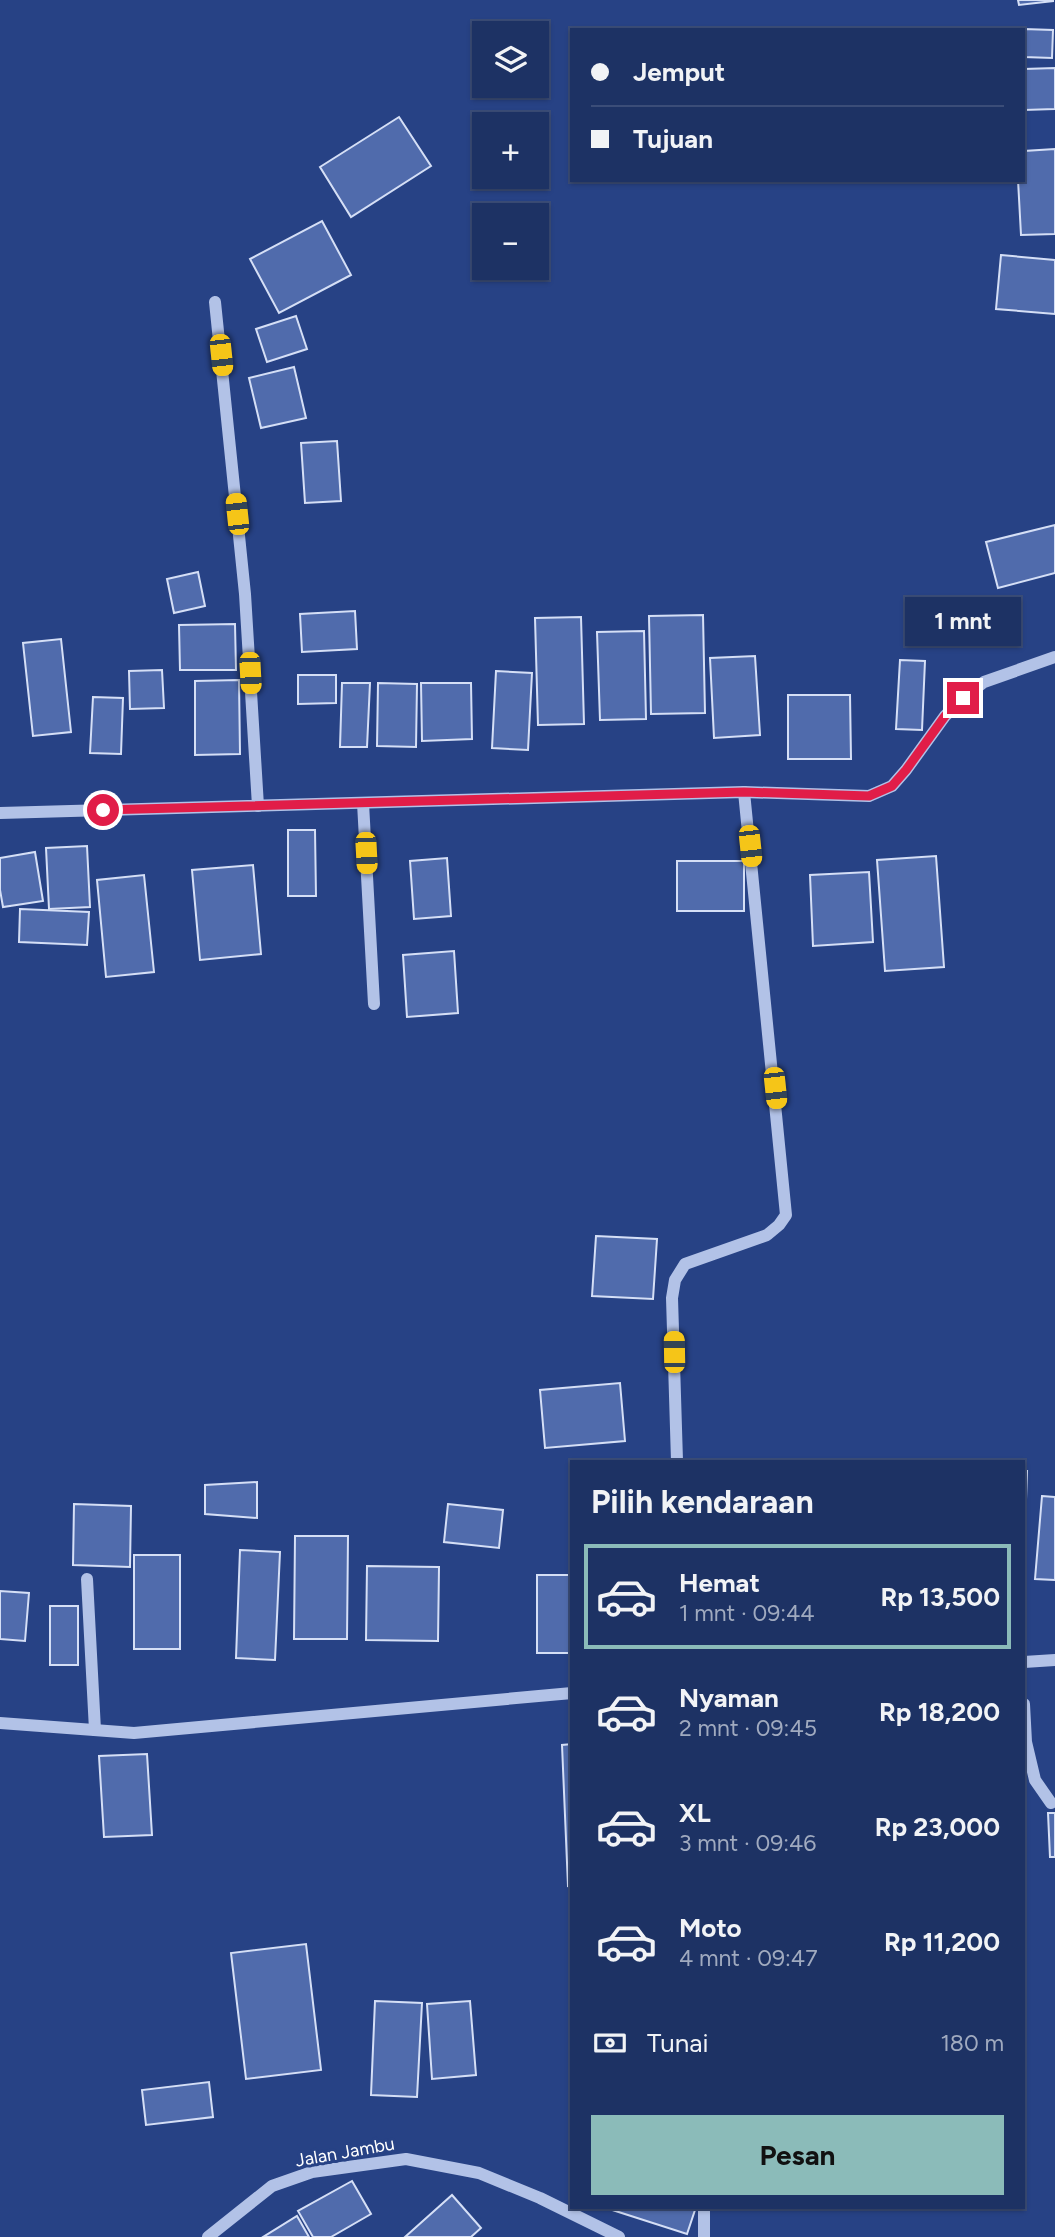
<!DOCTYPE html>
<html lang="id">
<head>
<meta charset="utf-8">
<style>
  :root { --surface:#1d3264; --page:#2a3e6d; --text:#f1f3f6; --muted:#a0aabf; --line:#3b4d78; --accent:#8bbbb9 }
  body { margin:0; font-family:Figtree,sans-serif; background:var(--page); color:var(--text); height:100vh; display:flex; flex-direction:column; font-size:26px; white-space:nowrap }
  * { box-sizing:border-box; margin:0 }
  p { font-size:23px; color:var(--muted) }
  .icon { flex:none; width:38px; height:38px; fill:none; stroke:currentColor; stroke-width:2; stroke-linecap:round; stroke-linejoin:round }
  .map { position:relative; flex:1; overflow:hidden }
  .side { position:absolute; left:570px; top:1460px; width:455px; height:749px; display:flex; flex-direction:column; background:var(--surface); border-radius:0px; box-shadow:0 2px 5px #0004,0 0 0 2px var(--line) }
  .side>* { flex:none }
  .banner { position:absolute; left:570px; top:28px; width:455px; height:154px; border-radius:0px; box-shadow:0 2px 5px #0004,0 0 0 2px var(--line); display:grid; align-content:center; height:154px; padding:0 21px; background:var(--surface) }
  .fabs { position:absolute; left:472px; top:21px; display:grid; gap:14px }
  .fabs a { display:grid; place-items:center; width:77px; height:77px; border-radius:0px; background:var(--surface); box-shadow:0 2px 5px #0004,0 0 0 2px var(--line); font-size:35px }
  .end { position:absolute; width:32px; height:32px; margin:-16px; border:9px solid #e11d48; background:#fff; box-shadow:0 0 0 4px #fff }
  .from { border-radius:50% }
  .bubble { position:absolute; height:49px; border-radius:0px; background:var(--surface); box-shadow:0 2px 5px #0004,0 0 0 2px var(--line); font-size:23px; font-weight:700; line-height:49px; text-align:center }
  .car { position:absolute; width:21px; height:42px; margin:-21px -10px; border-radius:9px; box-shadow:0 0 5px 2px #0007; background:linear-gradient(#f5c518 24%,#345 0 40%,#f5c518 0 76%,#345 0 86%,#f5c518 0) }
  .banner b { display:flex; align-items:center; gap:24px; height:66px; font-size:26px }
  .banner b+b { border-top:2px solid var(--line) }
  .banner i { width:18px; height:18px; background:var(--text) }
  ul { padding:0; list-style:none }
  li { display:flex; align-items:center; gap:21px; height:105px; margin:0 14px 10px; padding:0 7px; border:4px solid transparent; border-radius:0px }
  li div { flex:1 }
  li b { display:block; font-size:26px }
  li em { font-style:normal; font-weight:700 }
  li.active { border-color:var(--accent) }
  li>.icon { width:63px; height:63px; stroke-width:1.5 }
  h2 { padding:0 21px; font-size:32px; line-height:84px }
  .pay { display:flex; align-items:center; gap:18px; height:77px; padding:0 21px; font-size:26px }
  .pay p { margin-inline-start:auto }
  .primary-button { display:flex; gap:14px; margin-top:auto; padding:14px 21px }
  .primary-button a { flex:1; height:80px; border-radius:0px; background:var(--accent); color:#111; font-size:28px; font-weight:700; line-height:80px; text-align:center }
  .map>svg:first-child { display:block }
  .building { fill:#506bac; stroke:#d5dff6; stroke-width:2 }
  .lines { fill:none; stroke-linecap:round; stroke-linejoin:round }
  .minor { stroke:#b2c2e7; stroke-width:12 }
  .route { stroke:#e11d48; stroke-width:9 }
  .labels { text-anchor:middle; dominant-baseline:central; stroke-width:6; stroke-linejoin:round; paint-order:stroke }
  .street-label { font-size:18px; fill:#fff; stroke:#274285 }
</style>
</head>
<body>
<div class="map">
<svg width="1055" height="2237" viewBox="0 0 1055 2237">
  <rect width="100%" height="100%" fill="#274285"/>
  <g class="building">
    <polygon points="1018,0 1053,0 1053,1 1019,5"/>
    <polygon points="998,28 1053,30 1052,58 1024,57 1024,30 998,30"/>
    <polygon points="1055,68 1055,109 1024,110 1024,69"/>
    <polygon points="399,117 431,166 351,217 320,167"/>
    <polygon points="1055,149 1055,234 1021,235 1018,180 1024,180 1024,151"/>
    <polygon points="322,221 351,275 279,313 250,259"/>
    <polygon points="1001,255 1055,260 1055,314 996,309"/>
    <polygon points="296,316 307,349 267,362 256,329"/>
    <polygon points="294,367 306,418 261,428 249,378"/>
    <polygon points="337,441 341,501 305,503 301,443"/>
    <polygon points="1055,525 1055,573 998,588 986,542"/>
    <polygon points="198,572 205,606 174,613 167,579"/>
    <polygon points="355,611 357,649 302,652 300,614"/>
    <polygon points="703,615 705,713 651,714 649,616"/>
    <polygon points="581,617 584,724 538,725 535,618"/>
    <polygon points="235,624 236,670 180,670 179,625"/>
    <polygon points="644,631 646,719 600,720 597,632"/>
    <polygon points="61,639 71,732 33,736 23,643"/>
    <polygon points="755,656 760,735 714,738 710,658"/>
    <polygon points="900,660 925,661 922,730 896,729"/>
    <polygon points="162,670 164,708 130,709 129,671"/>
    <polygon points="496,671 532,673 528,750 492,748"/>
    <polygon points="298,675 336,675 336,703 298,704"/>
    <polygon points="239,680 240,754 195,755 195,681"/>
    <polygon points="342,683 370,683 367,747 340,747"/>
    <polygon points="378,683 417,684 416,747 377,746"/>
    <polygon points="421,683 471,683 472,739 422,741"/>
    <polygon points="788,695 850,695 851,759 788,759"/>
    <polygon points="93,697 123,698 121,754 90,753"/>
    <polygon points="288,830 315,830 316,896 288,896"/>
    <polygon points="87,846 90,907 49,909 46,848"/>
    <polygon points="35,852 43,901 3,907 0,890 0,858"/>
    <polygon points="936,856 944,967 885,971 877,860"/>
    <polygon points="447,858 451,916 414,919 410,861"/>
    <rect x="677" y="861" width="67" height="50"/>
    <polygon points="253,865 261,954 200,960 192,870"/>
    <polygon points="869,872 873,942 813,946 810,875"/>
    <polygon points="144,875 154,972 106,977 97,880"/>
    <polygon points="20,909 89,912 87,945 19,942"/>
    <polygon points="454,951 458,1013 407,1017 403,955"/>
    <polygon points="596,1236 657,1239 653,1299 592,1296"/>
    <polygon points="620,1383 625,1441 545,1448 540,1390"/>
    <polygon points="1024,1471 1027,1471 1024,1557"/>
    <polygon points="257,1482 257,1518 205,1514 205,1485"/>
    <polygon points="1042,1496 1055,1497 1055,1580 1035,1579"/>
    <polygon points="74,1504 131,1506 130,1567 73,1565"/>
    <polygon points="448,1504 503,1510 499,1548 444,1542"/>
    <polygon points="295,1536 348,1536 347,1639 294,1639"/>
    <polygon points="240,1550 280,1552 275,1660 236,1658"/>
    <rect x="134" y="1555" width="46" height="94"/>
    <polygon points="367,1566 439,1567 438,1641 366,1640"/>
    <rect x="537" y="1575" width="35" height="78"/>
    <polygon points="0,1591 29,1593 25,1641 0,1639"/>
    <rect x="50" y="1606" width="28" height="59"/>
    <polygon points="572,1744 572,1885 568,1886 562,1745"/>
    <polygon points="147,1754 152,1835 104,1837 99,1756"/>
    <polygon points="1024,1760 1025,1841 1024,1841"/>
    <polygon points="1048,1813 1055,1813 1055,1857 1050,1857"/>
    <polygon points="306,1944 321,2070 246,2079 231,1953"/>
    <polygon points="375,2001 422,2003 417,2097 371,2095"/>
    <polygon points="470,2001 476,2075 432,2079 427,2004"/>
    <polygon points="209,2082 213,2117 146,2125 142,2090"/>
    <polygon points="352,2181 371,2214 331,2237 313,2237 298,2211"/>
    <polygon points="452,2195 481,2228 471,2237 405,2237"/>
    <polygon points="603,2207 696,2207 687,2234"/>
    <polygon points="297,2216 309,2237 263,2237"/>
  </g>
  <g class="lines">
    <g class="minor">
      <polyline points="215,302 245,594 258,806"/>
      <polyline points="363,803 374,1004"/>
      <polyline points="0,813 744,792 869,796 892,786 906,770 945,716 963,698 984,682 1055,657"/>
      <polyline points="677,1461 672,1298 675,1280 685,1264 767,1235 779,1225 786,1215 744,792"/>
      <polyline points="87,1579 95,1730"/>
      <polyline points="1024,1662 1055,1660"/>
      <polyline points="1024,1704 1026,1742 1035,1780 1051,1803"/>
      <polyline points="0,1723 134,1733 572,1693"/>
      <polyline points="208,2237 272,2186 312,2172 406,2159 479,2173 540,2198 619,2237"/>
      <polyline points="704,2237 704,2207"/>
    </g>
  </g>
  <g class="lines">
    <polyline class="route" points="103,810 744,792 869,796 892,786 906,770 945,716 963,698"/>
  </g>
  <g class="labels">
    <g class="street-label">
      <text transform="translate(345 2152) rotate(-10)">Jalan Jambu</text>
    </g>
  </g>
</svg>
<div class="fabs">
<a><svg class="icon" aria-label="layers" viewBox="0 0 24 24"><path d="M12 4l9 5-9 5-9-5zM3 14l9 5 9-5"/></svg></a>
<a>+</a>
<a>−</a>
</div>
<i class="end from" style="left:103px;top:810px"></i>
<i class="end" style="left:963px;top:698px"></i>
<div class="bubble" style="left:905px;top:597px;width:116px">1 mnt</div>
<i class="car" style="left:221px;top:355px;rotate:174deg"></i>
<i class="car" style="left:237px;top:514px;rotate:354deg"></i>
<i class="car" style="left:250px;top:673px;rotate:177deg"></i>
<i class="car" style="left:750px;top:846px;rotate:174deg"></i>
<i class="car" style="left:366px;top:853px;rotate:177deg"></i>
<i class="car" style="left:775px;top:1088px;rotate:174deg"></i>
<i class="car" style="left:674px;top:1352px;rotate:359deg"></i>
<div class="banner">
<b><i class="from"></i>Jemput</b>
<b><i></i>Tujuan</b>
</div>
<section class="side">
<h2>Pilih kendaraan</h2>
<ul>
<li class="active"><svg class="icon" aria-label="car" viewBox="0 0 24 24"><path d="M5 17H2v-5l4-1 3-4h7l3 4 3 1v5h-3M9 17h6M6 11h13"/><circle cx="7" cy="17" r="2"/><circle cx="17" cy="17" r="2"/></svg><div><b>Hemat</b><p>1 mnt · 09:44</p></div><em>Rp 13,500</em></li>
<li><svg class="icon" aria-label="car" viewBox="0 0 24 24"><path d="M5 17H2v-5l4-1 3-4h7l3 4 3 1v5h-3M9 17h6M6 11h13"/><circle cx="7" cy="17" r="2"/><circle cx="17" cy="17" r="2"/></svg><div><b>Nyaman</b><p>2 mnt · 09:45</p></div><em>Rp 18,200</em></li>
<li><svg class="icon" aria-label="car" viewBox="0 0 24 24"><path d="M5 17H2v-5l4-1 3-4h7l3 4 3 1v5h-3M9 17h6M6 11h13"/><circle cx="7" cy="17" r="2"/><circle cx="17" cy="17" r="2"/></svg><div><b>XL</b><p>3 mnt · 09:46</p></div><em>Rp 23,000</em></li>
<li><svg class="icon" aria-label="car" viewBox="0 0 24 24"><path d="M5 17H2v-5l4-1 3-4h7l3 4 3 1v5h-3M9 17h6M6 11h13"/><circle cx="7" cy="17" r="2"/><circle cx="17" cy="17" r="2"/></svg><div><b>Moto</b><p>4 mnt · 09:47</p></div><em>Rp 11,200</em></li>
</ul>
<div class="pay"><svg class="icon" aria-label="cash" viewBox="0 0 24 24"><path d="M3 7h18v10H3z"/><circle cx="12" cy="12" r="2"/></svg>Tunai<p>180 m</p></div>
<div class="primary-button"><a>Pesan</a></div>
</section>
</div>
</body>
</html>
